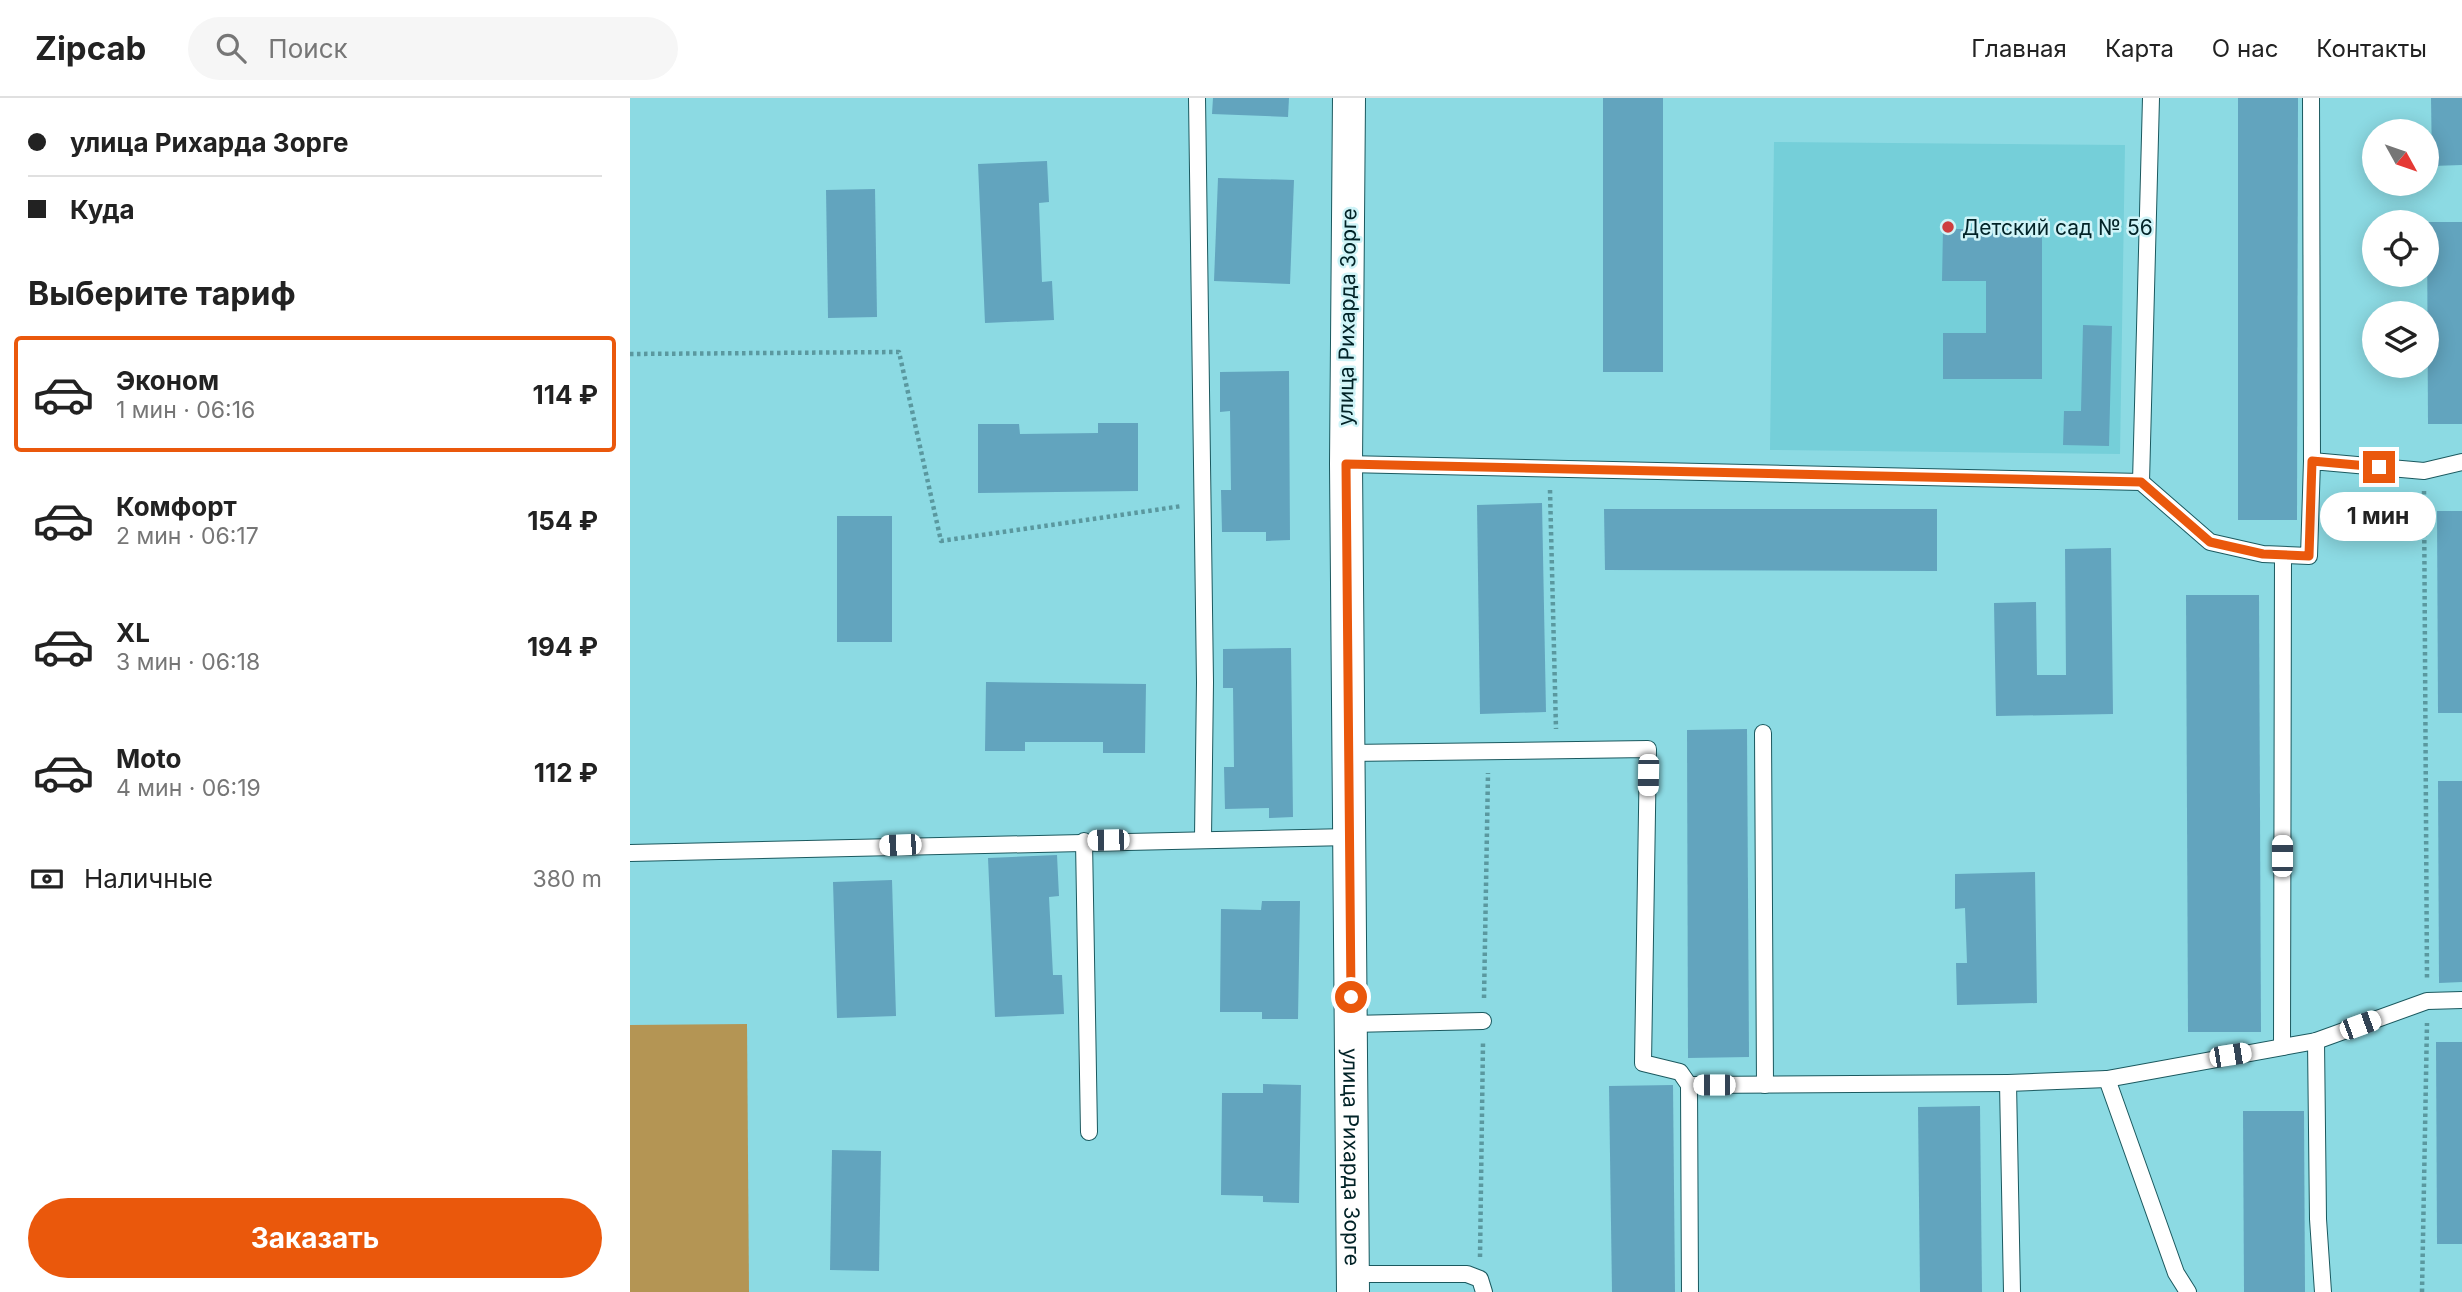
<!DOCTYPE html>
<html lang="ru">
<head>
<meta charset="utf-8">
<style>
  :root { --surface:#fff; --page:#f6f6f6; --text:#222; --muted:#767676; --line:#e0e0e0; --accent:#ea580c }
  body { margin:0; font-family:Inter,sans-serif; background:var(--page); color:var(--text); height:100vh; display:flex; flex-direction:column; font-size:26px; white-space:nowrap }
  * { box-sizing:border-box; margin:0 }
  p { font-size:23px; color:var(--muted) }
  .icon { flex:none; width:38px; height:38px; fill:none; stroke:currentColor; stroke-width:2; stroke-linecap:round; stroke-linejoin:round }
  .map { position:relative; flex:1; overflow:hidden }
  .side { display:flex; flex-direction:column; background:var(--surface); width:630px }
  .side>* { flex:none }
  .hud { display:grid; align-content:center; height:154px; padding:0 28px; background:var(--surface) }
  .needle { width:46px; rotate:130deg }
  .fabs { position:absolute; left:1732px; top:21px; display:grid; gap:14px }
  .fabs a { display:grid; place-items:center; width:77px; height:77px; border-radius:50%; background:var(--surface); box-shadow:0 4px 18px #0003; font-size:35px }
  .end { position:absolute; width:32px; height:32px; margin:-16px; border:9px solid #ea580c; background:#fff; box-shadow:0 0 0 4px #fff }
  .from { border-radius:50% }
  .bubble { position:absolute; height:49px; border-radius:24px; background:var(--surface); box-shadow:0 4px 18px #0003; font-size:23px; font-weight:700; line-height:49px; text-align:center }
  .car { position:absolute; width:21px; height:42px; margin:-21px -10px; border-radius:9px; box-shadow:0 0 5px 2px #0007; background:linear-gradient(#fff 24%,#345 0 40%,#fff 0 76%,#345 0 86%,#fff 0) }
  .hud b { display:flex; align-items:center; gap:24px; height:66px; font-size:26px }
  .hud b+b { border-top:2px solid var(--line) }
  .hud i { width:18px; height:18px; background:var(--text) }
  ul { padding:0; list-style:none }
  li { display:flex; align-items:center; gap:21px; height:116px; margin:0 14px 10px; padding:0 14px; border:4px solid transparent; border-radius:7px }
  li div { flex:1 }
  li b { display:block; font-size:26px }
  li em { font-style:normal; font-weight:700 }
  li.current { border-color:var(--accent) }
  li>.icon { width:63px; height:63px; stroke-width:1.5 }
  h2 { padding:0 28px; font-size:32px; line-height:84px }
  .pay { display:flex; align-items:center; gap:18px; height:77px; padding:0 28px; font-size:26px }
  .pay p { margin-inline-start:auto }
  .button { display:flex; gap:14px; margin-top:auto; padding:14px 28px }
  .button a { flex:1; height:80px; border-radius:42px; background:var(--accent); color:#fff; font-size:28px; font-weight:700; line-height:80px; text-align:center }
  header { display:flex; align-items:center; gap:42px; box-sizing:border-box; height:98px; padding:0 35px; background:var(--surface); border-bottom:2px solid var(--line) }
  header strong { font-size:33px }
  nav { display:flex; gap:38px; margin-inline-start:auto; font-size:24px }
  .search { width:490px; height:63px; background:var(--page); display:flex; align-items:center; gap:18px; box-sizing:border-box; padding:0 24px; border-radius:38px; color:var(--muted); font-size:26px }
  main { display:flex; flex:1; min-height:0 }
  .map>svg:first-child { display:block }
  .built { fill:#75cfd9 }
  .green { fill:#b49554 }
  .building { fill:#62a4be }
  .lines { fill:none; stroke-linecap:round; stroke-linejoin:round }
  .service-casing { stroke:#1b595f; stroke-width:18 }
  .minor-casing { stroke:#1b595f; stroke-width:34 }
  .path { stroke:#5a989f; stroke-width:4.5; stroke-dasharray:3.5 3.5; stroke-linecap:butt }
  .service { stroke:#fff; stroke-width:16 }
  .minor { stroke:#fff; stroke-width:32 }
  .route { stroke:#ea580c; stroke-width:9 }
  .poi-dot { fill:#cd3e3f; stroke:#cff4f8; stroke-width:2.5 }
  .labels { text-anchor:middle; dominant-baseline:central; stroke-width:5; stroke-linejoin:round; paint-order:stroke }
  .poi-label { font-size:21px; fill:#022327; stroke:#cff4f8; text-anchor:start }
  .street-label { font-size:21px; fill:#022327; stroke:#cff4f8 }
</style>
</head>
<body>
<header>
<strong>Zipcab</strong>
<div class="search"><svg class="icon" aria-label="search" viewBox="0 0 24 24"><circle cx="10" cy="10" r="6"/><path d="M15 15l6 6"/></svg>Поиск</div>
<nav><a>Главная</a><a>Карта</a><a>О нас</a><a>Контакты</a></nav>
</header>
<main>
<section class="side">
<div class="hud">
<b><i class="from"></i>улица Рихарда Зорге</b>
<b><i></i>Куда</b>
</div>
<h2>Выберите тариф</h2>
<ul>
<li class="current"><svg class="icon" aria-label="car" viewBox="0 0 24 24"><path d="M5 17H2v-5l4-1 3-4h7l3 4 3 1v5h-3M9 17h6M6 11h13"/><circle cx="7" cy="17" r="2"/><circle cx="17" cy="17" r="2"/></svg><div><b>Эконом</b><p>1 мин · 06:16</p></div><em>114 ₽</em></li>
<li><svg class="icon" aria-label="car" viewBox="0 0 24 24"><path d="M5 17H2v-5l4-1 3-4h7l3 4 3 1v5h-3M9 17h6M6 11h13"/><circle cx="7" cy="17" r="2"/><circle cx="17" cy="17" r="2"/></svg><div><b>Комфорт</b><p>2 мин · 06:17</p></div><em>154 ₽</em></li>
<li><svg class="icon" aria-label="car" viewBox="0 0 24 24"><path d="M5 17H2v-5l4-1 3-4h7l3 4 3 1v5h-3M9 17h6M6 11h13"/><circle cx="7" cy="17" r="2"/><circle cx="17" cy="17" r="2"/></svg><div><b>XL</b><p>3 мин · 06:18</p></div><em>194 ₽</em></li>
<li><svg class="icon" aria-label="car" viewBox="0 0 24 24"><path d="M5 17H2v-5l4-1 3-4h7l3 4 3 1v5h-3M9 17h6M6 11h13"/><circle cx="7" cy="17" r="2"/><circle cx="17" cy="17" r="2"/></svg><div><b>Moto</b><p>4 мин · 06:19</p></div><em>112 ₽</em></li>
</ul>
<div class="pay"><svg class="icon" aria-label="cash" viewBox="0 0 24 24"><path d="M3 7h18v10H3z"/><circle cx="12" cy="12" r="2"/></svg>Наличные<p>380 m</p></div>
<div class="button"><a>Заказать</a></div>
</section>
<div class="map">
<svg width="1832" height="1194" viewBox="0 0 1832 1194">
  <rect width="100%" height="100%" fill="#8cdae3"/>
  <polygon class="built" points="1144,44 1495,47 1490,356 1140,352"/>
  <polygon class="green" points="117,926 119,1194 0,1194 0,927"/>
  <g class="building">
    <polygon points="583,0 659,0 658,19 582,16"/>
    <rect x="973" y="0" width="60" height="274"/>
    <polygon points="1608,0 1668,0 1667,422 1608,422"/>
    <polygon points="1801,0 1832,0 1832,67 1802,68"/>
    <polygon points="417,63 419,104 409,105 412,184 422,183 424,222 355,225 348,66"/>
    <polygon points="588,80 664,82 660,186 584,183"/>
    <polygon points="245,91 247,219 198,220 196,92"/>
    <polygon points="1797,124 1832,124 1832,326 1798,326"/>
    <polygon points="1313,131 1412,131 1412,281 1313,281 1313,235 1356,235 1356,183 1312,183"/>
    <polygon points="1453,227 1482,228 1479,348 1433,347 1434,313 1451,313"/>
    <polygon points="659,273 660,442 636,443 636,434 592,434 591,392 601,392 600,313 590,314 590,274"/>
    <polygon points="468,325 508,325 508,393 348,395 348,326 389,326 390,336 468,335"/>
    <polygon points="912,405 916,614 850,616 847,407"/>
    <polygon points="974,411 1307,411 1307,473 975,472"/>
    <polygon points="1807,413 1832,413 1832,615 1808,615"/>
    <rect x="207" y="418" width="55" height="126"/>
    <polygon points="1481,450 1483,616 1366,618 1364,505 1406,504 1407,577 1436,577 1435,451"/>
    <polygon points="1556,497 1629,497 1631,934 1558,934"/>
    <polygon points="661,550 663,719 639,720 639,710 595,711 594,669 604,669 603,590 593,590 593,551"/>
    <polygon points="356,584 516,586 515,655 473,655 473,644 395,644 395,653 355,653"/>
    <polygon points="1117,631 1119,959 1058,960 1057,632"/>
    <polygon points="1808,683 1832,683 1832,884 1809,885"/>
    <polygon points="427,757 429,798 419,799 423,877 432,877 434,916 365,919 358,760"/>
    <polygon points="1405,774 1407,905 1327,907 1326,865 1337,865 1335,810 1325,811 1325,776"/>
    <polygon points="262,782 266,918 207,920 203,784"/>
    <polygon points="632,803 670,803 668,921 632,921 632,914 590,914 591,811 631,812"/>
    <polygon points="1806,944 1832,944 1832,1146 1807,1146"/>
    <polygon points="633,986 671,987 669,1105 633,1104 633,1098 591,1097 592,995 633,995"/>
    <polygon points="1043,987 1045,1194 982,1194 979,988"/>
    <polygon points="1350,1008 1352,1194 1290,1194 1288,1009"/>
    <polygon points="1613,1013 1674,1013 1675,1194 1614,1194"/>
    <polygon points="202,1052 251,1053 249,1173 200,1172"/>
  </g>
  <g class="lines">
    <defs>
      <g id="service">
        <polyline points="567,0 575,584 573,740"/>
        <polyline points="1681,0 1682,363"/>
        <polyline points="716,366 1511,384 1580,444 1633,456 1679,458 1682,363 1794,373 1832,364"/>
        <polyline points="1511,384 1521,0"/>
        <polyline points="1133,635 1135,987"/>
        <polyline points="718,655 1018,651 1013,965 1050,974 1059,987 1060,1194"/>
        <polyline points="454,743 459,1034"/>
        <polyline points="0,755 719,739"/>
        <polyline points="721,926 853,923"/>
        <polyline points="1686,943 1688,1121 1693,1194"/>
        <polyline points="1652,949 1653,457"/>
        <polyline points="1477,981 1546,1175 1558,1194"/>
        <polyline points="1059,987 1378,985"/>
        <polyline points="723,1176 837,1176 850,1181 854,1194"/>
        <polyline points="1382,1194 1378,985 1477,981 1686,943 1797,903 1832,902"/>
      </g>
      <g id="minor">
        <path id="s1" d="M719 0 716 366 723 1194"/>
      </g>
    </defs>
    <use href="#service" class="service-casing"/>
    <use href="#minor" class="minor-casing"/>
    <g class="path">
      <polyline points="0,256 269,254 311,443 552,408"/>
      <polyline points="920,392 926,631"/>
      <polyline points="1794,393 1797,882"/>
      <polyline points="854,900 858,675"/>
      <polyline points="850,1159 853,944"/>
      <polyline points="1792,1194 1797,925"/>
    </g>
    <use href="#service" class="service"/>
    <use href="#minor" class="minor"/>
  </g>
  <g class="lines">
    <polyline class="route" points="721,899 716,366 1511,384 1580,444 1633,456 1679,458 1682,363 1749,369"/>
  </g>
  <circle class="poi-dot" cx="1318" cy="129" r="7"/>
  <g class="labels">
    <g class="poi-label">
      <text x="1332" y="129">Детский сад № 56</text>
    </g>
    <g class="street-label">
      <text transform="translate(717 219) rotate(-89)">улица Рихарда Зорге</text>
      <text stroke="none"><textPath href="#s1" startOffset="1059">улица Рихарда Зорге</textPath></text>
    </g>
  </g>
</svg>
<div class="fabs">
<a><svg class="needle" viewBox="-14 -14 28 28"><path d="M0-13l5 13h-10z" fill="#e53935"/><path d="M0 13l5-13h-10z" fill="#767676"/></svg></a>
<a><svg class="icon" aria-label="locate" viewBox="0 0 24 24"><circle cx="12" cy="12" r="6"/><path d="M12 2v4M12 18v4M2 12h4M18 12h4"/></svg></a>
<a><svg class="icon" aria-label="layers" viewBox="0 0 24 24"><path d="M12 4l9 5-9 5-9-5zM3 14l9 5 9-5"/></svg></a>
</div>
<i class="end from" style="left:721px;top:899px"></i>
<i class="end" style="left:1749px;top:369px"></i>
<div class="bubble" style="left:1690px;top:394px;width:116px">1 мин</div>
<i class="car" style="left:1018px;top:677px;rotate:181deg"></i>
<i class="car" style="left:478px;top:742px;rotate:269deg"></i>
<i class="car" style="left:270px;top:747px;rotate:268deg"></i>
<i class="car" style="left:1652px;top:758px;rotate:0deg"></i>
<i class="car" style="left:1730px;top:927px;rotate:70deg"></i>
<i class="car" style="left:1600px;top:957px;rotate:81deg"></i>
<i class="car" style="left:1084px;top:987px;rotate:270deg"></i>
</div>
</main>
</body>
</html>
